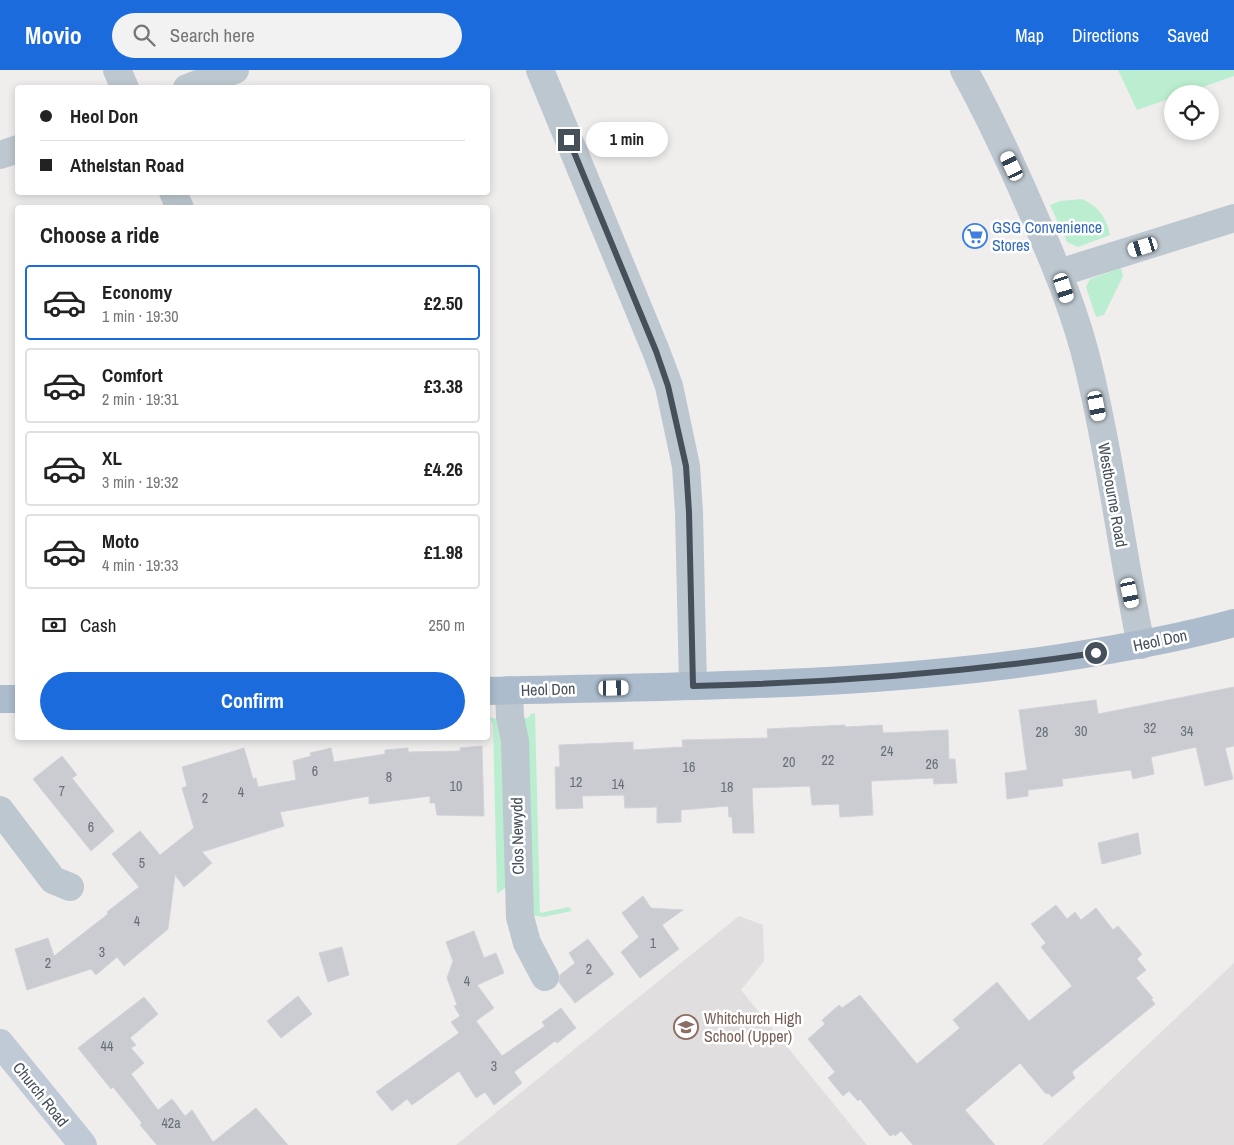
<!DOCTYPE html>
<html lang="en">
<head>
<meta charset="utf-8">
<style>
  :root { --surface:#fff; --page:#f2f2f2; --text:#222; --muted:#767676; --line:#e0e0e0; --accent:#1b6bdc }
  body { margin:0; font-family:"Archivo Narrow",sans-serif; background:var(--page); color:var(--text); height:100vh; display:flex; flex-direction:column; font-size:19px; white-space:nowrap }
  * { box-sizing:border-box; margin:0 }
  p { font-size:16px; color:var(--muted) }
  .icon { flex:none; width:28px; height:28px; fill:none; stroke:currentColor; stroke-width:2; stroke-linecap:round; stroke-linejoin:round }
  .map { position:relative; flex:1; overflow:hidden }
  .details { position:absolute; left:15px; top:135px; width:475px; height:535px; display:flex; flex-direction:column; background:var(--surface); border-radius:5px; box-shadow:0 2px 8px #0003 }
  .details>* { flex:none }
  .guide { position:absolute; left:15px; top:15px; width:475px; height:110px; border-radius:5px; box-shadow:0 2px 8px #0003; display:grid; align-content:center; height:110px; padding:0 25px; background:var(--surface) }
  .tools { position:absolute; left:1164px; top:15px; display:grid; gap:10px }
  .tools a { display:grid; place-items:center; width:55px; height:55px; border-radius:50%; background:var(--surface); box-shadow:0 2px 8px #0003; font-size:25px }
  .end { position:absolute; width:22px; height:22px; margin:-11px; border:6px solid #45505a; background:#fff; box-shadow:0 0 0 2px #fff }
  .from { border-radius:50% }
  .bubble { position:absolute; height:35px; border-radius:18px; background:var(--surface); box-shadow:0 2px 8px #0003; font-size:16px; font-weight:700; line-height:35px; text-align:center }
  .car { position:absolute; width:15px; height:30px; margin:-15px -8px; border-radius:6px; box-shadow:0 0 4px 1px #0007; background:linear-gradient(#fff 24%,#345 0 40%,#fff 0 76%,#345 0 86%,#fff 0) }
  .guide b { display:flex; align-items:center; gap:18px; height:48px; font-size:19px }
  .guide b+b { border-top:1px solid var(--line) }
  .guide i { width:12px; height:12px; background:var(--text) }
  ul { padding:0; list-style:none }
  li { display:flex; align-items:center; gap:15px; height:75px; margin:0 10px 8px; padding:0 15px; border:2px solid var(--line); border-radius:5px }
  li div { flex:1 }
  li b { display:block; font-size:19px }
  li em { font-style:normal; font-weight:700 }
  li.selected { border-color:var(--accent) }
  li>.icon { width:45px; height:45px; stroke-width:1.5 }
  h2 { padding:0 25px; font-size:22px; line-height:60px }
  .pay { display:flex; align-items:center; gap:12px; height:55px; padding:0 25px; font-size:19px }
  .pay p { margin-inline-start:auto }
  .primary-button { display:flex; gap:10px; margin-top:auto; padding:10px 25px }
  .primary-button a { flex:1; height:58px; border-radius:30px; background:var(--accent); color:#fff; font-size:20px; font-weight:700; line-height:58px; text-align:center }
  header { display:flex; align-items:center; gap:30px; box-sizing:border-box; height:70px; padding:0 25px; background:var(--accent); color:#fff }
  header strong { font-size:24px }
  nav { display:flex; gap:28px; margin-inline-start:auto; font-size:18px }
  .search { width:350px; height:45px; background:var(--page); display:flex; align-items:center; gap:12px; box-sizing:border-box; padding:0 18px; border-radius:28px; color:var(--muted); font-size:19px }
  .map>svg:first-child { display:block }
  .education { fill:#e1dedf }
  .green { fill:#bbeed0 }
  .building { fill:#caccd2; stroke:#d1d3d9 }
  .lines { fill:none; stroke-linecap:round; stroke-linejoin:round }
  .street { stroke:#bdc7cf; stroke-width:28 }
  .secondary { stroke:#bfcad6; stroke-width:28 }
  .primary { stroke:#acbccc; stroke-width:28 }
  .route { stroke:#45505a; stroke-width:6 }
  .labels { text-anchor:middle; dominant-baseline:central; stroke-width:5; stroke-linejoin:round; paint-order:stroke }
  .number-label { font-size:14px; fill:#666f78 }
  .shop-label { font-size:16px; fill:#366cbe; stroke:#fff; text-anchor:start }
  .street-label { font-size:16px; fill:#45505a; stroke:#fff }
  .education-label { font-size:16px; fill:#785e54; stroke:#fff; text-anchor:start }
</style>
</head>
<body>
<header>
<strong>Movio</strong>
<div class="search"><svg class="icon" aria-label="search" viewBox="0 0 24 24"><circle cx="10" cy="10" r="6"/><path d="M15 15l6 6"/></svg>Search here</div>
<nav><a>Map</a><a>Directions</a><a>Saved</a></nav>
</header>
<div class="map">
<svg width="1234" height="1075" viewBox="0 0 1234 1075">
  <rect width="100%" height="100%" fill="#f0eded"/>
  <g class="education">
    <polygon points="739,846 763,855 764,891 741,920 867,1075 456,1075"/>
    <polygon points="1234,893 1234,1075 1042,1075"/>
  </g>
  <g class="green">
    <polygon points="1118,0 1234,0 1234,6 1183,24 1172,24 1172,28 1137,40"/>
    <path d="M1082 129C1099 137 1106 147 1110 165L1078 177 1067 172 1050 135 1060 131Z"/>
    <polygon points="1121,198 1123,206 1104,245 1096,247 1086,217 1090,209"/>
    <polygon points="535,643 540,843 569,837 572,841 543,847 531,845 522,648 528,648 531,644"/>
    <polygon points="489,647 497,649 501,655 509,815 497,824 493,655"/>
  </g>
  <g class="building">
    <polygon points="1234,617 1234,676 1225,678 1233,709 1205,716 1196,677 1151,687 1154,704 1133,709 1131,700 1062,709 1063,716 1028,720 1028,726 1007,729 1005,703 1027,700 1019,640 1096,630 1098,644"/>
    <polygon points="845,655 845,657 882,655 883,663 948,660 949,689 955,689 957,713 934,714 933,708 871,711 873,745 840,747 839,734 812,735 810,716 752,718 754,763 733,763 732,747 729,747 728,736 681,740 681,752 657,753 657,737 625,738 624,725 582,726 583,738 556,739 555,697 560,697 559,675 633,672 633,680 683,677 682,670 768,668 767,659"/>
    <polygon points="482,676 484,746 437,745 435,733 430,733 430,726 369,734 369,726 280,742 284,756 202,782 212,793 184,817 175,805 168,859 124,896 117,887 96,905 91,899 27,920 15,879 48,868 54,886 108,844 107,842 139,817 112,784 140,761 160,785 194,758 182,718 187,716 182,697 244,678 253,709 256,708 258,717 296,710 293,691 311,686 310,683 331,678 334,692 385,684 385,680 408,678 408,682 460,681 460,678"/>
    <polygon points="62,686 77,705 72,708 114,761 91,781 33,709"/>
    <polygon points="1138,763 1141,784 1102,794 1098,773"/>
    <polygon points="643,826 651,838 683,840 662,855 679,879 640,908 621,882 639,867 622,843"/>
    <polygon points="1056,835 1067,849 1075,842 1081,850 1096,838 1113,860 1118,856 1142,884 1137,889 1146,900 1136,908 1153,928 1151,929 1155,934 1072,1002 1075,1008 1052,1027 1048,1023 1046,1024 1020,993 965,1040 995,1075 913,1075 901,1061 895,1066 894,1064 890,1066 860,1029 858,1031 849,1021 843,1026 828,1008 835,1002 808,969 825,954 822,950 839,935 842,938 860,925 917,994 960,958 953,950 997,912 1029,951 1072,916 1041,877 1046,873 1031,854"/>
    <polygon points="474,861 484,888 496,883 504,903 477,915 494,938 476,951 502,986 545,956 542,952 561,938 576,958 557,973 555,971 514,1002 522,1013 494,1035 485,1022 476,1028 459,1001 412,1035 407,1029 392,1041 376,1022 459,963 451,952 460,946 454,936 457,935 447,908 453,891 446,872"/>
    <polygon points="588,869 614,904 575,933 559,912 560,905 575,893 569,883"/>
    <polygon points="342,877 349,905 328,912 319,883"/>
    <polygon points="298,926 312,944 281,968 267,951"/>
    <polygon points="144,927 158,944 130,968 136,975 131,978 144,993 131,1004 158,1040 172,1029 185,1046 192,1040 213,1072 256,1038 288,1075 157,1075 140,1055 142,1053 113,1017 111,1019 78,978"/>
  </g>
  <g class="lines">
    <g class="street">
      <polyline points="117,0 125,18"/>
      <polyline points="540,0 656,281 669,316 686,396 689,442 693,616"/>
      <path d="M964 0C990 47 1013 97 1034 146 1056 196 1077 247 1089 299 1111 390 1122 483 1141 575"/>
      <polyline points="187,18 235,0"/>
      <polyline points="0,85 18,79"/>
      <polyline points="173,122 180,138"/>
      <polyline points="1059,203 1234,148"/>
      <polyline points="509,620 510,647 515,671 520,847 527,873 545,907"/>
      <polyline points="0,740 53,810 70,817"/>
    </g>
    <polyline class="secondary" points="0,973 83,1075"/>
    <g class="primary">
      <path d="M488 621C679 616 871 617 1060 588 1118 579 1177 569 1234 553"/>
      <polyline points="0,629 18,629"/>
    </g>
  </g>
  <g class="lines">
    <path class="route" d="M569 70 656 281 668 316 686 396 689 442 693 616C828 613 962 603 1096 583"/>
  </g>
  <defs>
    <symbol id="supermarket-ring" viewBox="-11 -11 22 22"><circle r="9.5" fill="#fff" stroke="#3f7fe0" stroke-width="1.5"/><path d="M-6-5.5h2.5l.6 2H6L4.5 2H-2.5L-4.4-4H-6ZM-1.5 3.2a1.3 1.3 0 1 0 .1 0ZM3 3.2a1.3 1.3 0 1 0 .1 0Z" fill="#3f7fe0"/></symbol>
    <symbol id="school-ring" viewBox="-11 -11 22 22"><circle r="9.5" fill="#fff" stroke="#8d6e63" stroke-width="1.5"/><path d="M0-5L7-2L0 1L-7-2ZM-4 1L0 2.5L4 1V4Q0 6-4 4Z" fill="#8d6e63"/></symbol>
  </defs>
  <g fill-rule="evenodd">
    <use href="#supermarket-ring" x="961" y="152" width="28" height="28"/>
    <use href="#school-ring" x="672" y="943" width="28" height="28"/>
  </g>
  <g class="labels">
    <g class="number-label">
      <text x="1150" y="658">32</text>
      <text x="1081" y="661">30</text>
      <text x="1187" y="661">34</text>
      <text x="1042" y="662">28</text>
      <text x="887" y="681">24</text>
      <text x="828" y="690">22</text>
      <text x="789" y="692">20</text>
      <text x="932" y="694">26</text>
      <text x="689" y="697">16</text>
      <text x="315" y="701">6</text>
      <text x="389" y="707">8</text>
      <text x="576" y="712">12</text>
      <text x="618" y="714">14</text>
      <text x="456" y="716">10</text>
      <text x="727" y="717">18</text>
      <text x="62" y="721">7</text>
      <text x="241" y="722">4</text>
      <text x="205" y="728">2</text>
      <text x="91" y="757">6</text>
      <text x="142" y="793">5</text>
      <text x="137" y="851">4</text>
      <text x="653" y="873">1</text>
      <text x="102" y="882">3</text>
      <text x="48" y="893">2</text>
      <text x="589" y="899">2</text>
      <text x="467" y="911">4</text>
      <text x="107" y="976">44</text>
      <text x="494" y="996">3</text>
      <text x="171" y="1053">42a</text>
    </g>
    <g class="shop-label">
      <text x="992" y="157">GSG Convenience<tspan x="992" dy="18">Stores</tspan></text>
    </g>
    <g class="street-label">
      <text transform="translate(1113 425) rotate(80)">Westbourne Road</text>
      <text transform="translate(1160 570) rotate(-12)">Heol Don</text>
      <text transform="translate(548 619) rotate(-2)">Heol Don</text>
      <text transform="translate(517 766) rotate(-91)">Clos Newydd</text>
      <text transform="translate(41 1024) rotate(51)">Church Road</text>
    </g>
    <g class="education-label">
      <text x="704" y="948">Whitchurch High<tspan x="704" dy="18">School (Upper)</tspan></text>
    </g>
  </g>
</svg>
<div class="tools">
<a><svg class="icon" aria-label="locate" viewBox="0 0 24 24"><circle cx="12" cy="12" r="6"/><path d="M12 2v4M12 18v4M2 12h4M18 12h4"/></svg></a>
</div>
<i class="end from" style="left:1096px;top:583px"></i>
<i class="end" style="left:569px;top:70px"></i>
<div class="bubble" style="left:586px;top:52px;width:82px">1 min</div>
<i class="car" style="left:1012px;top:96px;rotate:335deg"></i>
<i class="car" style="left:1143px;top:177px;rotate:253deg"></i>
<i class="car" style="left:1064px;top:218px;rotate:162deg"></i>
<i class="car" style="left:1097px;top:336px;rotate:169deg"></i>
<i class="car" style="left:1130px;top:523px;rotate:168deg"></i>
<i class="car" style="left:614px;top:618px;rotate:89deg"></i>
<div class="guide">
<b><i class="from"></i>Heol Don</b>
<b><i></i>Athelstan Road</b>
</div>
<section class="details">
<h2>Choose a ride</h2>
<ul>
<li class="selected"><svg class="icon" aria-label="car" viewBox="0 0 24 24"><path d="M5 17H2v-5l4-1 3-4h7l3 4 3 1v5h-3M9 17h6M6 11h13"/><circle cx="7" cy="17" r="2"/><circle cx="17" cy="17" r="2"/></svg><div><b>Economy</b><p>1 min · 19:30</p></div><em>£2.50</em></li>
<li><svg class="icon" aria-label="car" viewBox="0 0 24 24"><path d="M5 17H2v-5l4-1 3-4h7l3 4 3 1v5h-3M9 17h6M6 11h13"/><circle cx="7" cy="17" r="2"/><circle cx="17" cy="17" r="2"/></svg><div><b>Comfort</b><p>2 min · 19:31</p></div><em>£3.38</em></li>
<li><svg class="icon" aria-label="car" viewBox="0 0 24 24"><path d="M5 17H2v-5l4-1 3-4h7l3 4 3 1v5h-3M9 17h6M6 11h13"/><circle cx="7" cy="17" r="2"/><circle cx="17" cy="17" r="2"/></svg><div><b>XL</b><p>3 min · 19:32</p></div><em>£4.26</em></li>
<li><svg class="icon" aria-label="car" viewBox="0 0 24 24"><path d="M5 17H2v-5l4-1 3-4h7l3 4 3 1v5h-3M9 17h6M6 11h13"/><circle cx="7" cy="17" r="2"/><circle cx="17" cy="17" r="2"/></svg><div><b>Moto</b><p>4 min · 19:33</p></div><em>£1.98</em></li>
</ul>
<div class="pay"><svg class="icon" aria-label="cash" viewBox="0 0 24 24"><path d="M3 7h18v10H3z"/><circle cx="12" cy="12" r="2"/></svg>Cash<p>250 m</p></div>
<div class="primary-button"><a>Confirm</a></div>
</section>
</div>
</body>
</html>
